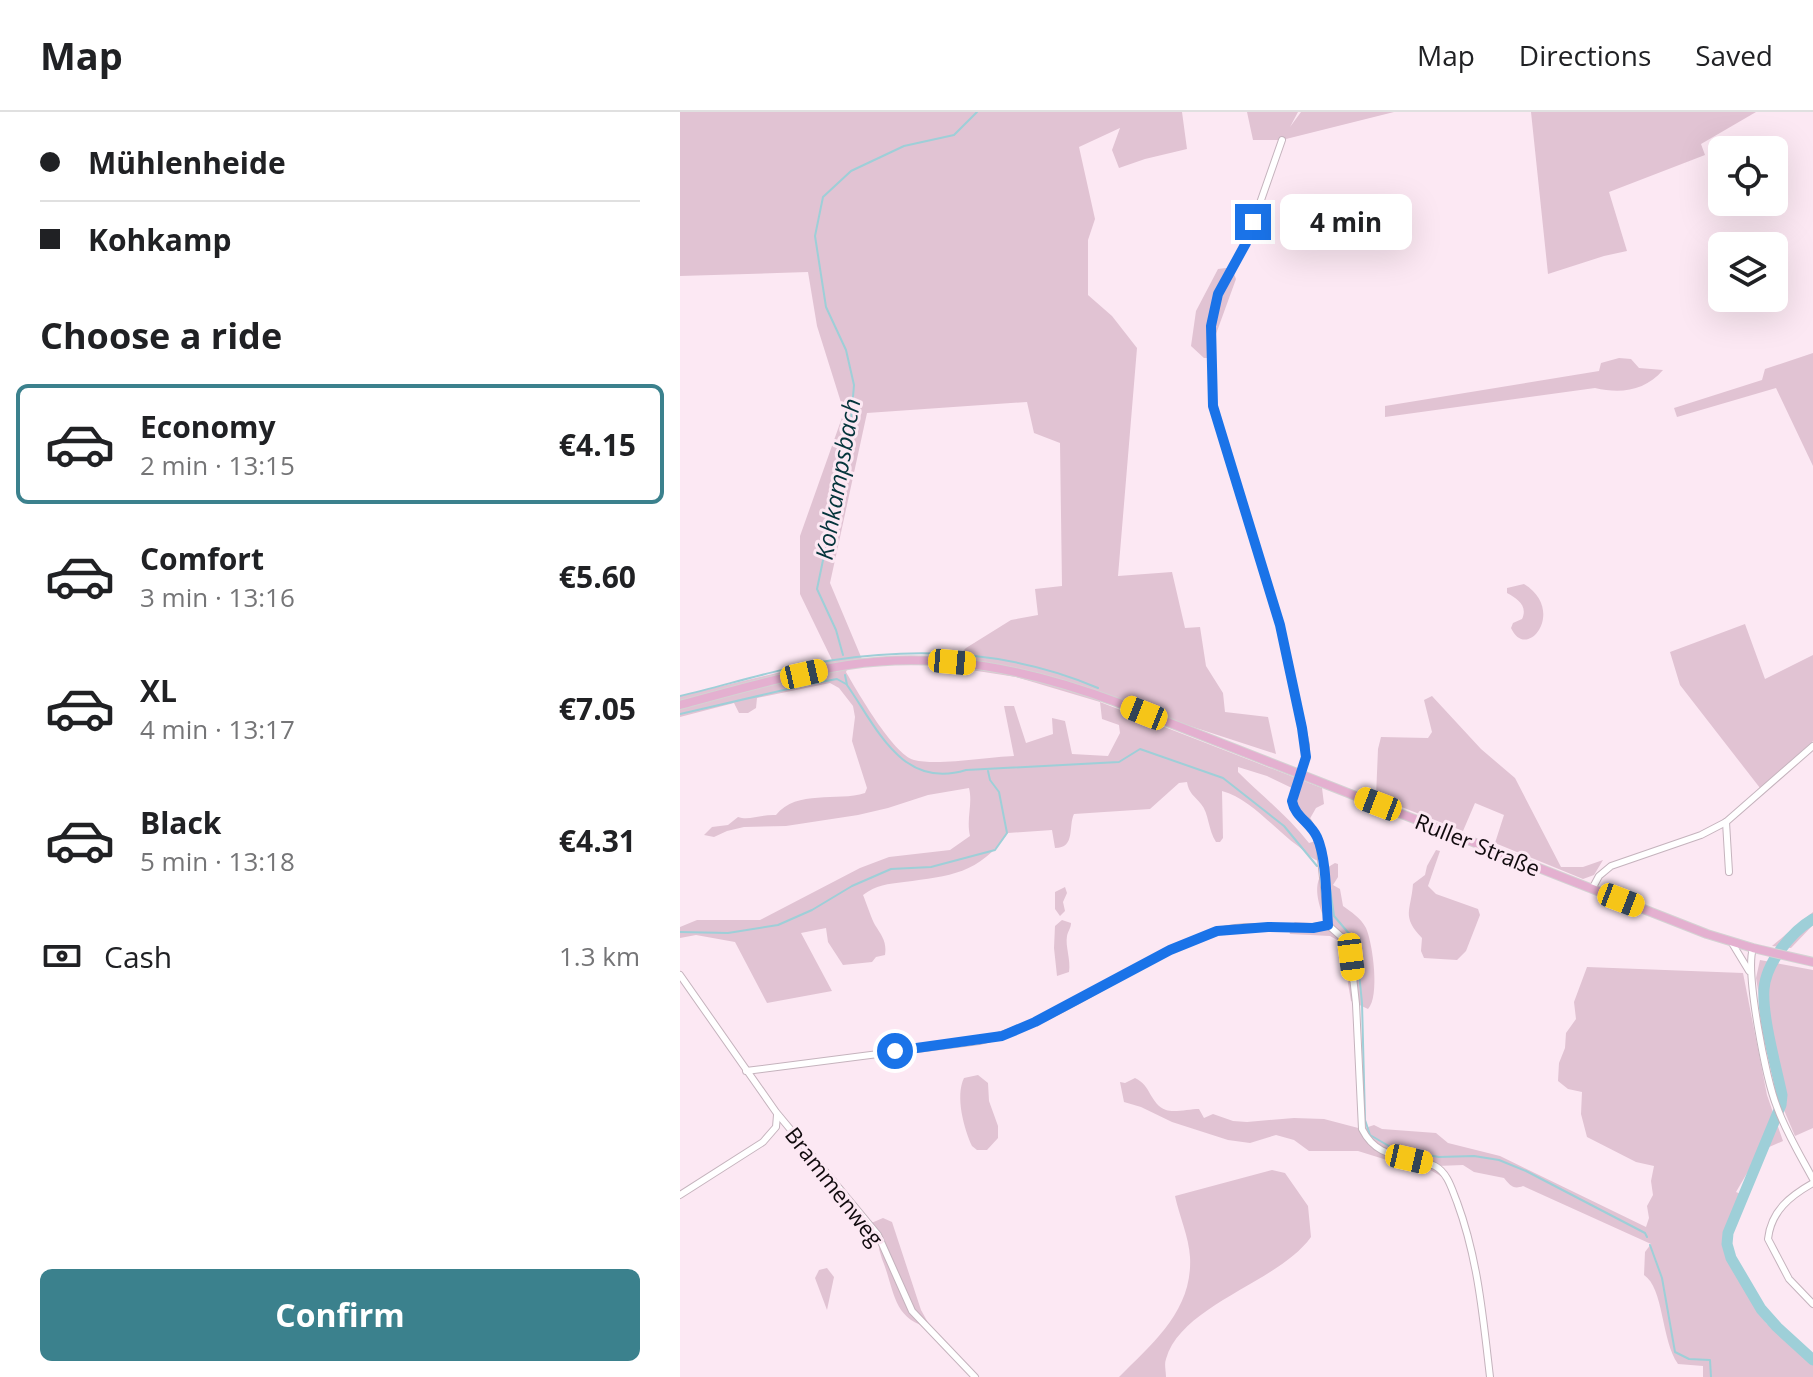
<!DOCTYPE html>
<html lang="en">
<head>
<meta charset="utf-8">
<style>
  :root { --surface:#fff; --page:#f6f6f6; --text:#202124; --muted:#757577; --line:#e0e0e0; --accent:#3b818d }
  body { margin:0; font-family:"Open Sans",sans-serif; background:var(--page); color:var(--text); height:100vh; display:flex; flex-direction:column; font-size:30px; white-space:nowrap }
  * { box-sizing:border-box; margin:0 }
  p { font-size:26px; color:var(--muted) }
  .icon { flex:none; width:44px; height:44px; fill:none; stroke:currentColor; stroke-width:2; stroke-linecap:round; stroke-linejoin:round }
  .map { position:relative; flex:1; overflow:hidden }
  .drawer { display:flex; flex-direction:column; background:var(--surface); width:680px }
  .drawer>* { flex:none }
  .hud { display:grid; align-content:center; height:176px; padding:0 40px; background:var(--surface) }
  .fabs { position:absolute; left:1028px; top:24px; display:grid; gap:16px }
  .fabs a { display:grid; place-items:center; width:80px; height:80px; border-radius:12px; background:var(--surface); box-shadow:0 8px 32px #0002; font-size:40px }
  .end { position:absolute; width:36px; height:36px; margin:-18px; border:10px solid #1a73e8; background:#fff; box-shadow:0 0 0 4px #fff }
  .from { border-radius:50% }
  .bubble { position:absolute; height:56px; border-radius:12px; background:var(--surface); box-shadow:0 8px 32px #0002; font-size:26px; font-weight:700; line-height:56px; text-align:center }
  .car { position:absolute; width:24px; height:48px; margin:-24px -12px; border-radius:10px; box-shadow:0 0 6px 2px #0007; background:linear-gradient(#f5c518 24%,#345 0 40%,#f5c518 0 76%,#345 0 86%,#f5c518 0) }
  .hud b { display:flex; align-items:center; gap:28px; height:76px; font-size:30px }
  .hud b+b { border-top:2px solid var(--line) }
  .hud i { width:20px; height:20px; background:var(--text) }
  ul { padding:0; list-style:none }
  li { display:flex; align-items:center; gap:24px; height:120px; margin:0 16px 12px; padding:0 24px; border:4px solid transparent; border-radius:12px }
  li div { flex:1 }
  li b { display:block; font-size:30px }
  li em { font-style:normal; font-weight:700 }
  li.selected { border-color:var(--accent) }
  li>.icon { width:72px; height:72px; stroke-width:1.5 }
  h2 { padding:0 40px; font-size:36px; line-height:96px }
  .pay { display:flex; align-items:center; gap:20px; height:88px; padding:0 40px; font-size:30px }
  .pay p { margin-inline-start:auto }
  .action { display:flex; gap:16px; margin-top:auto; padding:16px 40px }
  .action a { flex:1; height:92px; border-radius:12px; background:var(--accent); color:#fff; font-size:32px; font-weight:700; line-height:92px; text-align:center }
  header { display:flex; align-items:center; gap:48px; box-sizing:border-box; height:112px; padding:0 40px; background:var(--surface); border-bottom:2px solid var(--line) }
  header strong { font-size:38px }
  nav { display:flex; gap:44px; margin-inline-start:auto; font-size:28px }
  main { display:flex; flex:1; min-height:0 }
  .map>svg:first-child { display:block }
  .green { fill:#e1c3d3; fill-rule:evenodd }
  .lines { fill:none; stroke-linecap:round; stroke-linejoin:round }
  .stream { stroke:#9ecfd8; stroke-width:2 }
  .river { stroke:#9ecfd8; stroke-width:11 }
  .minor-casing { stroke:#c5b3bd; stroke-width:8 }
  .major-casing { stroke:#d4d3d3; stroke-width:10 }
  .minor { stroke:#fff; stroke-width:6 }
  .major { stroke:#e4b0d0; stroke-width:8 }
  .route { stroke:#1a73e8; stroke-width:10 }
  .labels { text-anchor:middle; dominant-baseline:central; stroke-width:6; stroke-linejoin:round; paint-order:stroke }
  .street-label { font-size:22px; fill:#100a0d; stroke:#fce8f3 }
  .water-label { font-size:24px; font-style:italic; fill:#04343b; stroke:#fce8f3 }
</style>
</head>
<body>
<header>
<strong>Map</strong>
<nav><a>Map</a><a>Directions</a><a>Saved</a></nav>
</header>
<main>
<section class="drawer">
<div class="hud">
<b><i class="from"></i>Mühlenheide</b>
<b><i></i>Kohkamp</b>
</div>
<h2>Choose a ride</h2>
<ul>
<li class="selected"><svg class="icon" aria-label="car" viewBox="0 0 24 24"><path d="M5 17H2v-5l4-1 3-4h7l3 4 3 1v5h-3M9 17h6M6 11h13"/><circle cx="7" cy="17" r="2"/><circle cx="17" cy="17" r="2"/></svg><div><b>Economy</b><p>2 min · 13:15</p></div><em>€4.15</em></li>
<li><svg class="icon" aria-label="car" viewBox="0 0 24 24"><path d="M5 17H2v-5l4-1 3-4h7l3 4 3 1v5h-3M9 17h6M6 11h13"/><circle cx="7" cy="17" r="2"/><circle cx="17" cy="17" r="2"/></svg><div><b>Comfort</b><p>3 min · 13:16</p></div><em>€5.60</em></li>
<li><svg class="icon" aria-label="car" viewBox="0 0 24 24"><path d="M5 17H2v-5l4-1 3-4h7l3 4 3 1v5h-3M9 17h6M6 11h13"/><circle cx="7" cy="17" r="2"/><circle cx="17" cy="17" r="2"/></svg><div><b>XL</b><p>4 min · 13:17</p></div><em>€7.05</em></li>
<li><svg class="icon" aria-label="car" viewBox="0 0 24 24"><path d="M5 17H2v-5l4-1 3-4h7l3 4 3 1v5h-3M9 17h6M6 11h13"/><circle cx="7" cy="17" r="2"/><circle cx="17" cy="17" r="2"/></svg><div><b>Black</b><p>5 min · 13:18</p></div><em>€4.31</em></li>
</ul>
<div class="pay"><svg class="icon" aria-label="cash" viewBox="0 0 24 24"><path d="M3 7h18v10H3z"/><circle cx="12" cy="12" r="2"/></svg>Cash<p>1.3 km</p></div>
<div class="action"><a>Confirm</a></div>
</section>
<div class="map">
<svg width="1133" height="1265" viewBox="0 0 1133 1265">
  <rect width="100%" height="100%" fill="#fce8f3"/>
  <g class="green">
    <path d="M0 0H502L507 37 465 47 439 56 432 38 440 16 399 35 415 107 408 128V183L432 204 457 236 438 464 492 460 505 516 520 515 526 554 543 581 545 600 588 605 596 642 421 585 420 590 642 676 644 692 636 696 628 710 614 696V677L587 664 558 655V660C582 684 608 704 629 731L639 728C646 734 649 741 644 750 631 749 628 741 618 734 594 717 571 687 542 679L543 726 540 730H536C528 718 529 701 521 692 514 683 509 682 507 670L499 671 470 697 394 702C388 714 396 736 375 736L372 718 328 721C299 762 270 764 224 770 208 772 196 773 183 783 186 790 192 808 195 813 202 824 207 830 205 843L196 845 192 850 163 853 148 830 146 816 121 821 152 879 87 891 55 830 16 823 0 826V815L17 808H80L180 756 209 745 270 738 290 724C286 707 293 692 289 676L248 683 208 696 178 703 106 714 64 715 47 719 34 725 24 723 32 715 48 713 58 705C69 709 83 702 96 703 117 677 157 690 185 681L187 676 172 629 175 605 173 594 159 576 150 571 77 586 76 596 68 601H59L54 591 0 605V584L152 548 120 482V424L164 300 137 214 128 160 0 164ZM347 290 354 321 380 331 382 474 355 477 358 503 331 508 286 536 272 550 278 556 336 565 420 590 422 607 439 613 440 621 428 644 392 642 385 609 372 606 373 622 346 631 334 594H324L334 644C307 645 258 654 234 648 213 642 177 579 166 560L169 553 184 552 150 471 187 301Z"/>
    <polygon points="567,0 618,0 610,15 621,0 714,0 602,28 573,28"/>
    <polygon points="851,0 1076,0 1021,32 1025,43 929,80 947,139 924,144 868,162"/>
    <polygon points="546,156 552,157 556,167 532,233 532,246 524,246 511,234 516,199 538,157"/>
    <polygon points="1133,241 1133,354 1096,276 997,305 994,296 1082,268 1085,257"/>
    <path d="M939 246 951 247 959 256 983 258C965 279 941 282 915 276L705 305V294L919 259 921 251Z"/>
    <path d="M844 472C887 498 847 551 831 516L833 511 842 507C848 494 838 487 827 481V476Z"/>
    <polygon points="1065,512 1085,567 1133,543 1133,629 1080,676 1000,573 990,540"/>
    <polygon points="752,584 801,637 835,666 881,755 903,755 923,748 914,763 903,767 815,731 824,703 795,691 783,719 696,685 698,637 701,625 748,626 752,620 744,588"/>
    <path d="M756 738 760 739 748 774 756 782 798 797 800 803 786 839 777 848 744 846 741 839 742 826C721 804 731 799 733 772L745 763 747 754Z"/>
    <path d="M655 751 658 752V765L653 773 660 777 663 794C670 799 681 806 686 816 693 832 700 885 688 897L671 889 661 830 650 824 610 822 608 815 615 810 630 811 633 816 648 813 647 803 642 801C635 780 633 762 655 751Z"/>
    <polygon points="385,775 387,781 383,790 385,799 380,804 375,797 375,780"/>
    <polygon points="1133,800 1133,813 1111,836 1092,834"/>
    <path d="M382 808 391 811C391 816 388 819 387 824 385 834 391 848 389 860L377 864 374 836 375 814Z"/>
    <polygon points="1080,848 1133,858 1133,1016 1115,1024 1095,977 1076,866"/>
    <path d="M907 855 1063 861 1087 983 1103 1029 1080 1039 1056 1080 1063 1083 1048 1121 1047 1132 1051 1146 1071 1177 1086 1211 1133 1248V1265H1023V1254L998 1252C981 1228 984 1176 964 1163L965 1140 971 1132 843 1074C833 1078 830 1073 824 1066L794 1060 783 1053 757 1054 769 1069 747 1056 723 1053 678 1039H629L614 1028 596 1023 570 1031 548 1028 492 1010 461 995 444 990 440 970 445 971 455 966C471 973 470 992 486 998 494 1001 509 997 519 997L524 1006 533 1002 553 1009 567 1010 614 1006 644 1007 682 1017 694 1013 702 1017 756 1021 768 1031 820 1044 966 1115 969 1106 967 1094 973 1083 971 1069 974 1054 956 1050 907 1025 901 1002 902 980 888 977 878 969 879 951 885 936 886 921 896 907 894 890Z"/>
    <path d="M298 963 308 971 309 989 318 1014V1026L307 1038H297L292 1034C284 1017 275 984 284 966Z"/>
    <path d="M592 1058 605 1061 628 1094 631 1125C598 1171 502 1192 486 1247 484 1252 486 1259 486 1265H439C473 1231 513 1198 510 1145 509 1125 499 1103 495 1084Z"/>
    <path d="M203 1106 212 1110 241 1198 251 1216C212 1208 215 1178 202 1147L199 1137 202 1130 189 1112Z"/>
    <polygon points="147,1156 154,1165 147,1198 135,1166 139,1158"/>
  </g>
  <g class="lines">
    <g class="stream">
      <polyline points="163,543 156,518 137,477 147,429 152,386 170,320 174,273 166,238 146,195 135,124 143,85 171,59 224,34 274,23 297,0"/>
      <path d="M165 563 167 573C197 616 222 678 286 658L439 650 460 637 543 666 604 714 637 754"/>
      <path d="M0 584C51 572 103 555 154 548 243 535 335 540 418 576"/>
      <polyline points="0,602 130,572 157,567 166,572"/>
      <polyline points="647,756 654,804 672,825 678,851 682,891 685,1008 690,1023 714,1037 759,1045 794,1044 819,1048 846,1059 965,1121 967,1125"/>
      <polyline points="0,820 48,821 98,813 132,798 172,774 211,757 251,755 315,738 327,721 319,680 310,668 308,659"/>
      <polyline points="970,1133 982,1166 995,1240 1009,1247 1030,1248 1031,1265"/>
    </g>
    <path class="river" d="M1133 807C1111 820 1086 851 1084 877 1082 905 1096 954 1102 983L1101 993 1048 1121 1047 1132 1051 1146 1081 1197 1097 1215 1133 1248"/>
    <defs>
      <g id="minor">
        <path d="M602 28 566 131 538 182 531 214 533 294 600 513 626 633V645L612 689 614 696 620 705 628 710 639 728 648 813 666 829 670 837 676 892 682 1017C699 1051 728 1040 755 1054 768 1061 772 1078 777 1090 798 1147 803 1205 810 1265"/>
        <polyline points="1046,710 1049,760"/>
        <polyline points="912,777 919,764 931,754 1021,723 1046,710 1133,634"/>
        <polyline points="1052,831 1069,859"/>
        <path d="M1073 836C1065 861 1086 968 1097 995 1106 1020 1120 1043 1133 1067"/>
        <polyline points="0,863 96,1000 198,1123 232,1199 295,1265"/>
        <path d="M66 959 299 929C383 910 451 848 533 821 569 808 611 821 648 813"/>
        <path d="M1133 1071C1110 1084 1091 1099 1088 1127L1109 1167 1133 1192"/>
        <polyline points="0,1083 83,1030 96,1015 97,1003"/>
      </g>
      <path id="major" d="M0 593C55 578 111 562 168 553 262 539 351 558 439 591L1027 822 1073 836 1133 850"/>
    </defs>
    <use href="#minor" class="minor-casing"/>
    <use href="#major" class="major-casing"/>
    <use href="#minor" class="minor"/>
    <use href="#major" class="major"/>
  </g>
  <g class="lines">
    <path class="route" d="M215 939 322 924 355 910 490 838 537 819 588 815 633 816 648 813C646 788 647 747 637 725 630 710 615 705 612 689L626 645 622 616 600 513 533 294 531 214 538 182 566 131 573 110"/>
  </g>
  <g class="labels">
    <g class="street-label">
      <text transform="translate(798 732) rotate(22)">Ruller Straße</text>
      <text transform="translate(155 1074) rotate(52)">Brammenweg</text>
    </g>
    <g class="water-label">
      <text transform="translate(157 367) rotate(-80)">Kohkampsbach</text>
    </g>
  </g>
</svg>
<div class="fabs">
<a><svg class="icon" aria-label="locate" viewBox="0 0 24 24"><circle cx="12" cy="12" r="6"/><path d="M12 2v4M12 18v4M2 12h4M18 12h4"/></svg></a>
<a><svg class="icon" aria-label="layers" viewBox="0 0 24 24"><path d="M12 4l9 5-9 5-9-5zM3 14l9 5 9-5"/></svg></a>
</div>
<i class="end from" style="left:215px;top:939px"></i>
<i class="end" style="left:573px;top:110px"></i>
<div class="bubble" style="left:600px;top:82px;width:132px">4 min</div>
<i class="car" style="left:272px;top:550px;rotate:95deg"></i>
<i class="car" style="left:124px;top:562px;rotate:77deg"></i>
<i class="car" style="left:464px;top:601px;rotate:292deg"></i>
<i class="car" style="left:698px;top:692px;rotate:291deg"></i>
<i class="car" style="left:941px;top:788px;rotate:111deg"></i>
<i class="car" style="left:671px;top:845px;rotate:173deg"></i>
<i class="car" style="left:729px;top:1047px;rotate:103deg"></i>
</div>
</main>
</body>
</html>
